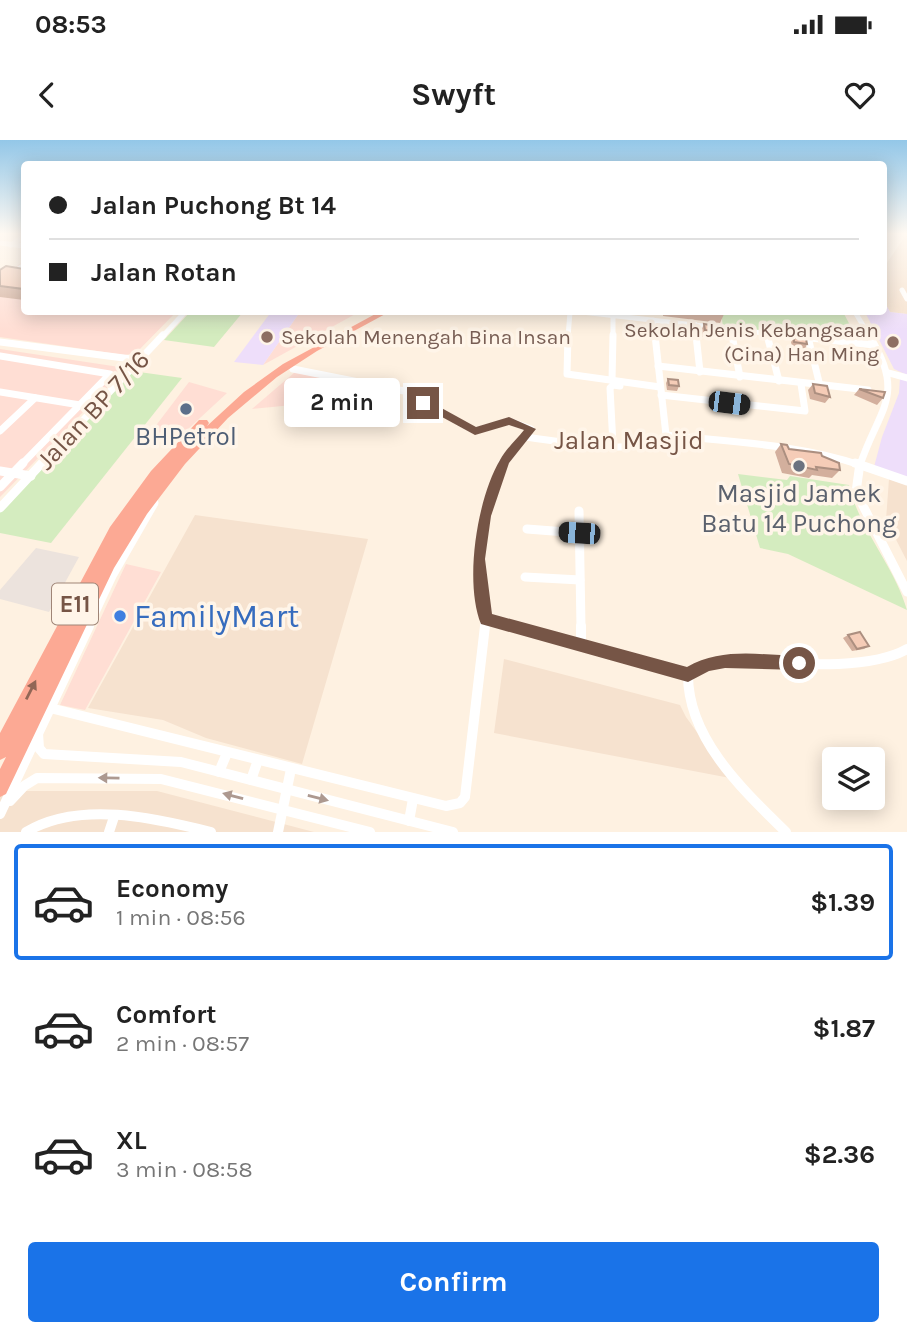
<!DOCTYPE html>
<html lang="en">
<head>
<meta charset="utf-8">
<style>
  :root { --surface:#fff; --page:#f6f6f6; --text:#222; --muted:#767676; --line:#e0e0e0; --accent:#1a73e8 }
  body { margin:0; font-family:Karla,sans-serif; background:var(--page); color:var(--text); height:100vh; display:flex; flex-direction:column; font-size:26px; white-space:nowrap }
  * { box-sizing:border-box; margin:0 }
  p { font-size:23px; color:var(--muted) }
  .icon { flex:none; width:38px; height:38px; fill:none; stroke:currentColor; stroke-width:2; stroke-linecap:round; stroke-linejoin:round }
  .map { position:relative; height:692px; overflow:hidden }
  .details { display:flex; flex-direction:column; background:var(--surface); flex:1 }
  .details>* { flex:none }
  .hud { position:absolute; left:21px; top:21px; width:866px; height:154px; border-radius:7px; box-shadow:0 4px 18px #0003; display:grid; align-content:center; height:154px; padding:0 28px; background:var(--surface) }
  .tools { position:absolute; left:822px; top:607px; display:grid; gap:14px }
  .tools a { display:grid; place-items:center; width:63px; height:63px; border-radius:7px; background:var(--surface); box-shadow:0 4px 18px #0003; font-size:35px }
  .end { position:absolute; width:32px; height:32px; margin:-16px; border:9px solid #765546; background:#fff; box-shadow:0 0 0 4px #fff }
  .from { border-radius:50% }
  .bubble { position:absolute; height:49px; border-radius:7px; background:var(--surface); box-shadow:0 4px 18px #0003; font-size:23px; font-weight:700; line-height:49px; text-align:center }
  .car { position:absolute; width:21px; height:42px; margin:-21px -10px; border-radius:9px; box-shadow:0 0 5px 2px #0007; background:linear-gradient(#222 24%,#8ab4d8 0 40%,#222 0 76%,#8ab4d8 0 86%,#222 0) }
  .hud b { display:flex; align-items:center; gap:24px; height:66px; font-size:26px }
  .hud b+b { border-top:2px solid var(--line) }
  .hud i { width:18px; height:18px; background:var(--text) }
  ul { padding:12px 0 0; list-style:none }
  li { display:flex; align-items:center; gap:21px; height:116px; margin:0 14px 10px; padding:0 14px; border:4px solid transparent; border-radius:7px }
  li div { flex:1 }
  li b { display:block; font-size:26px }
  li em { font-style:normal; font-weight:700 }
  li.current { border-color:var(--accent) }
  li>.icon { width:63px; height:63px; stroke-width:1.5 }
  .primary-button { display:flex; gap:14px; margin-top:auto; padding:14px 28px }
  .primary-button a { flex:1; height:80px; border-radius:7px; background:var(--accent); color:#fff; font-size:28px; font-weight:700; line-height:80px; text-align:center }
  .status { display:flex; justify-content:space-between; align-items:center; height:49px; padding:0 35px; background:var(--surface); direction:ltr }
  .status svg { height:19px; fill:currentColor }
  header { display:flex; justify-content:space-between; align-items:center; height:91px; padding:0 28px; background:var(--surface); font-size:32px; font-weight:700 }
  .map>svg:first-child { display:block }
  .residential { fill:#f6e2cf }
  .commercial { fill:#ffded4 }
  .industrial { fill:#ece3dd }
  .education { fill:#eedefa }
  .green { fill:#d4ecbf }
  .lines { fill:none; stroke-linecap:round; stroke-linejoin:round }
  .minor-far3 { stroke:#fff; stroke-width:5 }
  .minor-far2 { stroke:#fff; stroke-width:7 }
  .minor-far1 { stroke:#fff; stroke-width:9 }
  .minor { stroke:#fff; stroke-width:10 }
  .highway { fill:#fca994; fill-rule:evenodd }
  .wall { fill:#d3af9d }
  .building { fill:#f5ccb7; stroke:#ac8f80; stroke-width:2 }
  .oneway { fill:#916656 }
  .oneway2 { fill:#ad9990 }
  .route { fill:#765546 }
  .education-dot { fill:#8d6e63; stroke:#fff5e9; stroke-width:2.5 }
  .service-dot { fill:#5c6f8a; stroke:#fff5e9; stroke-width:2.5 }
  .worship-dot { fill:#6b7280; stroke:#fff5e9; stroke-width:2.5 }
  .shop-dot { fill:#3f7fe0; stroke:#fff5e9; stroke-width:2.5 }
  .labels { text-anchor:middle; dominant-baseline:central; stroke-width:7; stroke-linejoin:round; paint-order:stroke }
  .far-education-label { font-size:21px; fill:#785e54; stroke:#fff5e9; text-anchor:end }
  .shield { fill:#fff5e9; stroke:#9f8577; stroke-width:2 }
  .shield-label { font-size:24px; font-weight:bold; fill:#765546 }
  .street-label { font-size:26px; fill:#765546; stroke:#fff5e9 }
  .service-label { font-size:26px; fill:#4e5e75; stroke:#fff5e9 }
  .worship-label { font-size:26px; fill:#5b616d; stroke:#fff5e9 }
  .near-shop-label { font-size:32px; fill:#366cbe; stroke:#fff5e9; text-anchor:start }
</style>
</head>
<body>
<div class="status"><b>08:53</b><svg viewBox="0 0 49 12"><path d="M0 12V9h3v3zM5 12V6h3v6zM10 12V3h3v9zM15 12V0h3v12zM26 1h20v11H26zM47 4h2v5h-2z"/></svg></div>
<header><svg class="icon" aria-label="back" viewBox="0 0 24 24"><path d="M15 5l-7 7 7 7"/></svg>Swyft<svg class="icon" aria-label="heart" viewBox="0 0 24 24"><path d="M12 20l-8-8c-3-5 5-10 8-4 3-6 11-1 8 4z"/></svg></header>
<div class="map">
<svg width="907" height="692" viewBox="0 0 907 692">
  <rect width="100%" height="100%" fill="#fef1e1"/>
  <g class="residential">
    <polygon points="906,95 907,95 907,174 890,172 884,161 884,127"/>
    <polygon points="889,339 907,344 907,421 886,380"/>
    <polygon points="195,375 368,399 302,624 206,598 163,580 88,568"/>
    <polygon points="504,519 680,565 686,577 730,638 494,593"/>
    <polygon points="0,651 157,651 314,692 0,692"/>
  </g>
  <g class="commercial">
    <polygon points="24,121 24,172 176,172 136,213 125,215 0,197 0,138"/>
    <polygon points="300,172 359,172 263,225"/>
    <polygon points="0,209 126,228 0,357"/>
    <polygon points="295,232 345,241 334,261 252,269"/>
    <polygon points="189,242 227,253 174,302 148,296"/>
    <polygon points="126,424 161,432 85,570 60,565"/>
  </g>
  <polygon class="industrial" points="36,408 79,417 49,472 0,459 0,450"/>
  <g class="education">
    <polygon points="884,161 890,172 907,174 907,235 894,229 865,172 884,172"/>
    <polygon points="271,172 300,172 263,225 234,222"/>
    <polygon points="900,238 907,240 907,338 874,327 882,297 899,253"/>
  </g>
  <g class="green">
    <polygon points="190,172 243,172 214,207 164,200"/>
    <polygon points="721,172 843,172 859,202 723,187"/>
    <polygon points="132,231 182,238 51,403 0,393 0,370"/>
    <path d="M738 334 787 340 790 336 849 345C859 389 894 425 907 470L788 414 760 408Z"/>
  </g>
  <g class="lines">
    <g class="minor-far3">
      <polyline points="0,103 24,106"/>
      <polyline points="11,105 24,96"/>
      <polyline points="0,142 24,125"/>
      <polyline points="902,150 907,159"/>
      <polyline points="582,172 799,197"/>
      <polyline points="855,172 870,197"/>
      <polyline points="653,180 655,197"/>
      <polyline points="695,184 696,197"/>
      <polyline points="731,189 732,197"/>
      <polyline points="767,193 768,197"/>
      <polyline points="162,197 185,172"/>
      <polyline points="568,197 570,172"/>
      <polyline points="613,197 613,175"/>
    </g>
    <g class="minor-far2">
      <polyline points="568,195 567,234 660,247"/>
      <polyline points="655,195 666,295"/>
      <polyline points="696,195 700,232"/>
      <polyline points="732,195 740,237"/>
      <polyline points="767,195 779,241"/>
      <polyline points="784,195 874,205"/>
      <polyline points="808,197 820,246"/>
      <polyline points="0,202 139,220"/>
      <polyline points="0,216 110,234 21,325"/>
      <polyline points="658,226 868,250"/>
      <polyline points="293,229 404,251 475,291 509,281 531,289 503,325"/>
      <polyline points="889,233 907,238"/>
      <polyline points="612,240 613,195"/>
      <polyline points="0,252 80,265"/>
      <polyline points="661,255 805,271 801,244"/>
      <polyline points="0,291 35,258"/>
      <path d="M666 295C730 302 798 304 860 325"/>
      <path d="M524 297C569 302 622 315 666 300V295"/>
      <polyline points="613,305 610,248 613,245 620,246"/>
      <polyline points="41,325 163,195"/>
      <path d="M860 325C879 268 907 256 869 195"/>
    </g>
    <g class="minor-far1">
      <polyline points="855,323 907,341"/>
      <polyline points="860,323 856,352 907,452"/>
      <polyline points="0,331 31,336"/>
      <polyline points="0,347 23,323"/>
      <polyline points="0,368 42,323"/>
      <polyline points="579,371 581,487"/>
      <polyline points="527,389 579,393"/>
      <polyline points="525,437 580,440"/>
      <polyline points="486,479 517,487"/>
      <polyline points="88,487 112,436 154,363"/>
      <polyline points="485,487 479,419 485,376 503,323"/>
    </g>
    <g class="minor">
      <polyline points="510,486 688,535"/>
      <polyline points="581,486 581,504"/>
      <polyline points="50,568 446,666 460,663 465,657 485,486"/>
      <polyline points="38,593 39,608 44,614 181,622 453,692"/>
      <polyline points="219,632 227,613"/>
      <polyline points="251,640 258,620"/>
      <polyline points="10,661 24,646 37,638 161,639 370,692"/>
      <polyline points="0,674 89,486"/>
      <polyline points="409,681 413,659"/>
      <path d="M26 692C79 660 155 678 211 692"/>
      <polyline points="109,692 114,677"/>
      <polyline points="278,692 291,629"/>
      <path d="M786 692C743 650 688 599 688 535L707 524 725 521C774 522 865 533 907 509"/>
    </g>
    <polygon class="highway" points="379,172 389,172 317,211 277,237 228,278 185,324 147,374 114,428 6,654 0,657 0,629 6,617 0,620 0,593 110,387 151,331 199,280 207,280 209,283 207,286 244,252 283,224"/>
  </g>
  <g class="wall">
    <polygon points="24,129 24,160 0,157 0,130"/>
    <polygon points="663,172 724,172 724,174 720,183 663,176"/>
    <polygon points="704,184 718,192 715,198 702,197 701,191"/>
    <polygon points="794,198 807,204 805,209 792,206 791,202"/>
    <polygon points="668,239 679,246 677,251 667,250 666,243"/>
    <polygon points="813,244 830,257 825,263 810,259 808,250"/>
    <polygon points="859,249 883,258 877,265 854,255"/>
    <polygon points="781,304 789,309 822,316 840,330 832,338 812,335 809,338 782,333 775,312"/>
    <polygon points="848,495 869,506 864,509 852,511 843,498"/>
  </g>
  <g class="building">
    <polygon points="6,126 24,129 24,149 0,146 0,130"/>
    <polygon points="702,172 724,172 724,174"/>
    <polygon points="704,184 716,186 718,192 705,190"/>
    <polygon points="794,198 806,199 807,204 794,202"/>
    <polygon points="668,239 678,240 679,246 669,245"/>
    <polygon points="813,244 827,246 830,257 815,253"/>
    <polygon points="859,249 885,252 883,258"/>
    <polygon points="781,304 787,305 789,309 821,313 822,316 839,323 840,330 816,327 817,330 789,324"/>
    <polygon points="860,492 869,506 857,509 848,495"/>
  </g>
  <defs><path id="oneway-solid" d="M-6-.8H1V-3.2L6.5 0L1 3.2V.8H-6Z" transform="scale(1.75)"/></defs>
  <use class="oneway" href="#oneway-solid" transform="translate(31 550) rotate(-63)"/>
  <g class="oneway2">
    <use href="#oneway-solid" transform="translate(109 638) rotate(-179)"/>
    <use href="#oneway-solid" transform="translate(233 656) rotate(-165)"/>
    <use href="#oneway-solid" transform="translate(318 658) rotate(14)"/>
  </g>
  <linearGradient id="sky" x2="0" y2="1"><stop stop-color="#93c7e8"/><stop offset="0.49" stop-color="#fff9f2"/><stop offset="1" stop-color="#fff9f2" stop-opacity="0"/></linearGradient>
  <rect width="907" height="191" fill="url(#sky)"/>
  <path class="route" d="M420 260H427L476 287 509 277 536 289 509 323 491 376 485 419 492 474 687 527C722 507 760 515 799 516L804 518 806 523 804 528 799 530 725 528 709 531 688 542 481 484C464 442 477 359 500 320 506 309 516 300 524 290L509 285 475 295 420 265Z"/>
  <g class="education-dot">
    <circle cx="267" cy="197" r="7"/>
    <circle cx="893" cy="202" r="7"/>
  </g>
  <circle class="service-dot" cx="186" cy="269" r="7"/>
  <circle class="worship-dot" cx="799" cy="326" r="7"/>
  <circle class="shop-dot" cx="120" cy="476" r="7"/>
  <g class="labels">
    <g class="far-education-label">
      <text x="879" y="190">Sekolah Jenis Kebangsaan<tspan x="879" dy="24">(Cina) Han Ming</tspan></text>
      <text x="281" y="197" text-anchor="start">Sekolah Menengah Bina Insan</text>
    </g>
    <rect class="shield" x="52" y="443.5" width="46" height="41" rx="5"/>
    <g class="shield-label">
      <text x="75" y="464">E11</text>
    </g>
    <g class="street-label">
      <text transform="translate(93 270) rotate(-47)">Jalan BP 7/16</text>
      <text x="629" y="300">Jalan Masjid</text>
    </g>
    <g class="service-label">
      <text x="186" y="296">BHPetrol</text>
    </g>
    <g class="worship-label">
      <text x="799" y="353">Masjid Jamek<tspan x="799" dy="30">Batu 14 Puchong</tspan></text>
    </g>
    <g class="near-shop-label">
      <text x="134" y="476">FamilyMart</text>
    </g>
  </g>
</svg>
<div class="tools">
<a><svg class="icon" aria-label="layers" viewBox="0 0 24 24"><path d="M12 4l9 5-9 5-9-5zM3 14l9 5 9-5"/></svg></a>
</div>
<i class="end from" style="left:799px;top:523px"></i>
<i class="end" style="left:423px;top:263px"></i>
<div class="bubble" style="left:284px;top:238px;width:116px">2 min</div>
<i class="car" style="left:729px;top:263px;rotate:97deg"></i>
<i class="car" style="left:579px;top:393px;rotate:274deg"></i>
<div class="hud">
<b><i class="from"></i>Jalan Puchong Bt 14</b>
<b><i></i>Jalan Rotan</b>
</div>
</div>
<section class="details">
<ul>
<li class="current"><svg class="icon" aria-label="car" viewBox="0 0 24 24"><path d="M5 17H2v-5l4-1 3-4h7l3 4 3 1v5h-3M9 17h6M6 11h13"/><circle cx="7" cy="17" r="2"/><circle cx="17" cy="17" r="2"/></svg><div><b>Economy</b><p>1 min · 08:56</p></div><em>$1.39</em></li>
<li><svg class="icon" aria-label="car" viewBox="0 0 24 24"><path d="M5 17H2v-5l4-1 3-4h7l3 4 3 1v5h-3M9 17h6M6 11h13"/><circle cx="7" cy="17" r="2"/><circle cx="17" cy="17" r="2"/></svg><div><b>Comfort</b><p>2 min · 08:57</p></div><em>$1.87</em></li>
<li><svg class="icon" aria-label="car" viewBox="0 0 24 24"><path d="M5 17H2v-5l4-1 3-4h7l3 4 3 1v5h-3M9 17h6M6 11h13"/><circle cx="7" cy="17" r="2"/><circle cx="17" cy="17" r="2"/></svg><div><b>XL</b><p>3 min · 08:58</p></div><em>$2.36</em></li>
</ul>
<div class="primary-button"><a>Confirm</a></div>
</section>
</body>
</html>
